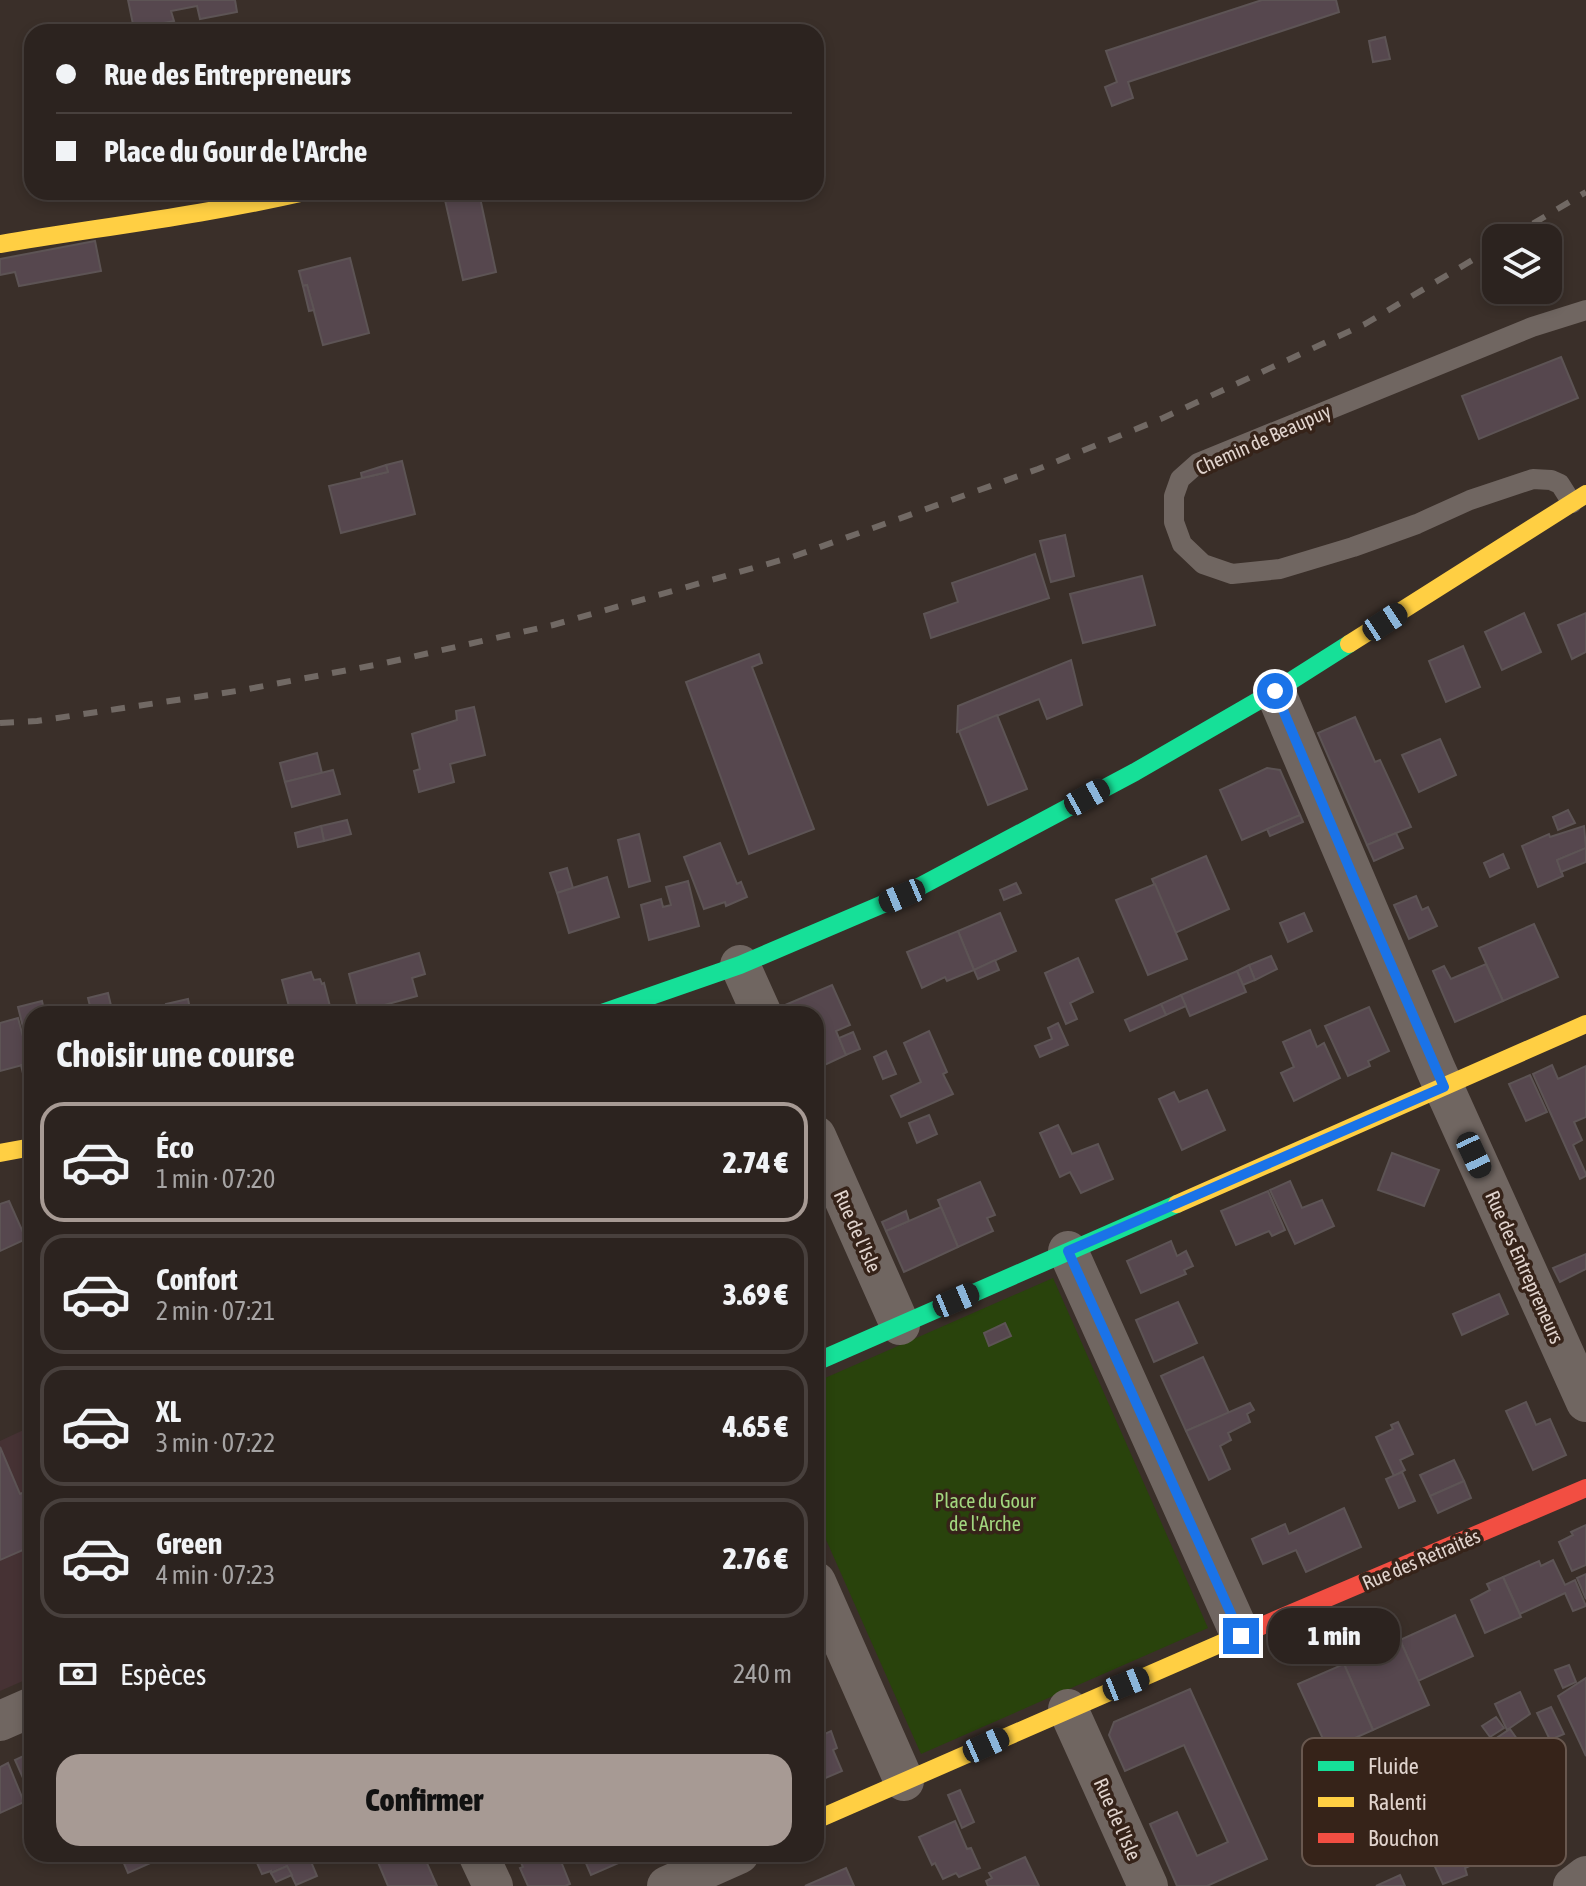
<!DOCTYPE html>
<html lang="fr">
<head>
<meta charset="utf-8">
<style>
  :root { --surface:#2c231f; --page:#382f2c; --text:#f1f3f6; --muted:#a6a4a4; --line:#48403d; --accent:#a79a94 }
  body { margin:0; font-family:"Asap Condensed",sans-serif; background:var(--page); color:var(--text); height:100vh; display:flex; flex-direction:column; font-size:30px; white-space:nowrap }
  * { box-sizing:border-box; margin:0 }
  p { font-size:26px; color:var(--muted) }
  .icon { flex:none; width:44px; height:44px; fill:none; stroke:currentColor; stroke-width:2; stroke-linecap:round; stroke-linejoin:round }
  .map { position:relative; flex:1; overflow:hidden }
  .sheet { position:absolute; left:24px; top:1006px; width:800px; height:856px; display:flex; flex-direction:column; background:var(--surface); border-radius:24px; box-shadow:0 4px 12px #0003,0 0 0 2px var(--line) }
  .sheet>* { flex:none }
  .top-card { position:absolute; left:24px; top:24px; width:800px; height:176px; border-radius:24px; box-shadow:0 4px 12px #0003,0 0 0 2px var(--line); display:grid; align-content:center; height:176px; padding:0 32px; background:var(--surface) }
  .buttons { position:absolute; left:1482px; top:224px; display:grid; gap:16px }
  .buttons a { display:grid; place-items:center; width:80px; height:80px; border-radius:16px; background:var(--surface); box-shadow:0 4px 12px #0003,0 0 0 2px var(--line); font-size:40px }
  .end { position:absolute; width:36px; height:36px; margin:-18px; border:10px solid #1a73e8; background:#fff; box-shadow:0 0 0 4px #fff }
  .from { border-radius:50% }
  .bubble { position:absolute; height:56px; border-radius:24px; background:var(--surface); box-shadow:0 4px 12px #0003,0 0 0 2px var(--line); font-size:26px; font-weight:800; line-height:56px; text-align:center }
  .car { position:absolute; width:24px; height:48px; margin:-24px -12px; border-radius:10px; box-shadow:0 0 6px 2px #0007; background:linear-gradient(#222 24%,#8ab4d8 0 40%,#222 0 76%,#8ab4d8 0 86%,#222 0) }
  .top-card b { display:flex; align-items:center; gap:28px; height:76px; font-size:30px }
  .top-card b+b { border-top:2px solid var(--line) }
  .top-card i { width:20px; height:20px; background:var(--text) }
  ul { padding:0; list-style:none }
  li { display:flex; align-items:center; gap:24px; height:120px; margin:0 16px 12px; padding:0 16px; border:4px solid var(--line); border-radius:24px }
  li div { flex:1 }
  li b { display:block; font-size:30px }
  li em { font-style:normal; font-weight:800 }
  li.active { border-color:var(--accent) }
  li>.icon { width:72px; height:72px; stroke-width:1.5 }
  h2 { padding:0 32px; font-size:36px; line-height:96px }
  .pay { display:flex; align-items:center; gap:20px; height:88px; padding:0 32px; font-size:30px }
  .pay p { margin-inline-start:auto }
  .button { display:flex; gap:16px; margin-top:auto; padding:16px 32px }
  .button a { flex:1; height:92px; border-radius:24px; background:var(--accent); color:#111; font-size:32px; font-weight:800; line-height:92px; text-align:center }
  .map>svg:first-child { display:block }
  .education { fill:#463234 }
  .green { fill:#29430c }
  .building { fill:#56474e; stroke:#5d5455; stroke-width:2 }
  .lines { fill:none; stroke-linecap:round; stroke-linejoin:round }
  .lane { stroke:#706661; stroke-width:20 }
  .street { stroke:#706661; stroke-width:40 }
  .fast { stroke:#16e098; stroke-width:18 }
  .slow { stroke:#ffcf43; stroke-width:18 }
  .jam { stroke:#f24e42; stroke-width:18 }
  .rail { stroke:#716964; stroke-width:6; stroke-dasharray:14 14; stroke-linecap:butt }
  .route { stroke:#1a73e8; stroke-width:10 }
  .labels { text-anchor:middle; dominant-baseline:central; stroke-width:7; stroke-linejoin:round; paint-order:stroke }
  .street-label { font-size:20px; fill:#e1d4ce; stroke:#362319 }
  .park-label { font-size:20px; fill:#a2d77f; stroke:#362319 }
  .key { fill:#362319; stroke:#69584f; stroke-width:2 }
  .key-label { font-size:22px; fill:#e1d4ce }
</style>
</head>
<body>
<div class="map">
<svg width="1586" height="1886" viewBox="0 0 1586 1886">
  <rect width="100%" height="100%" fill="#3a2f29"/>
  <polygon class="education" points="32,1426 32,1677 0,1691 0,1441"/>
  <polygon class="green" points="1053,1278 1208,1628 921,1754 816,1517 816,1382"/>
  <g class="building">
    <polygon points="128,0 235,0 237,12 200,19 197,6 171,11 174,21 134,29"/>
    <polygon points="1262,0 1336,0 1339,12 1128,82 1133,98 1112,106 1105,87 1117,82 1106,51"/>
    <polygon points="1385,37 1390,59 1373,62 1369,41"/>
    <polygon points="479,193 496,272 463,280 445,200"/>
    <polygon points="95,241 101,271 19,286 15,272 0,275 0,259"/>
    <polygon points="350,258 369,333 323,345 307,285 303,286 299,271"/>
    <polygon points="307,285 314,310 309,311 303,286"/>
    <polygon points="1561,357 1578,398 1479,439 1462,396"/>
    <polygon points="402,461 415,514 341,533 329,486 388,472 386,465"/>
    <polygon points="386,465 388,472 362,478 361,473"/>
    <polygon points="1065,535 1074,576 1051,582 1040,541"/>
    <polygon points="1035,554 1049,598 931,638 924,614 958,602 952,583"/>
    <polygon points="1142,576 1155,625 1083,643 1070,594"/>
    <polygon points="1524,613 1541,652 1502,670 1485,632"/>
    <polygon points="1586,613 1586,652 1572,659 1558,625"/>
    <polygon points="1463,646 1480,687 1446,702 1429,661"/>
    <polygon points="759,654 762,663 752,667 814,829 749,854 686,682"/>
    <polygon points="1071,660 1082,705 1047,719 1039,699 957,732 958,706"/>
    <polygon points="474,707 485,755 450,764 454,782 419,792 414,771 420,769 412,734 457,720 456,711"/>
    <polygon points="997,715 1027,789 988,805 959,731"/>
    <polygon points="1355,717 1375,762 1380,760 1411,827 1367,845 1318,733"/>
    <polygon points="1440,739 1456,775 1419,792 1402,755"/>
    <polygon points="317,753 322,773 285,782 280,763"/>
    <polygon points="1267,768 1280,770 1300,815 1242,840 1220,790"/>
    <polygon points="333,770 340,794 292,807 285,782"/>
    <polygon points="1568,810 1575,823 1558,830 1553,817"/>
    <polygon points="1300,815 1303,822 1270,836 1267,829"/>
    <polygon points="347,820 351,834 324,841 321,826"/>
    <polygon points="321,826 324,841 298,847 295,833"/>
    <polygon points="1584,826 1586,848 1557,860 1563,876 1538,887 1522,846 1549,834 1550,837"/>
    <polygon points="1396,833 1403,848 1374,861 1367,845"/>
    <polygon points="639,834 650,881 629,887 618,840"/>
    <polygon points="720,843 737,884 741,882 747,897 726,906 725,902 704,909 684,857"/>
    <polygon points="1586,848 1586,862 1561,872 1557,860"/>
    <polygon points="1503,854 1509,868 1490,877 1484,863"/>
    <polygon points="1206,856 1229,909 1175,933 1152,879"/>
    <polygon points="567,868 573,888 557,893 550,873"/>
    <polygon points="607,877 619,917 569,933 557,893"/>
    <polygon points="688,881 699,926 649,940 641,905 661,899 663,907 671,905 666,887"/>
    <polygon points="1016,883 1021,893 1004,900 1000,890"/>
    <polygon points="1155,884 1187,959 1148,975 1116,900"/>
    <polygon points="1416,896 1422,910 1428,907 1437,926 1409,939 1394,905"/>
    <polygon points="1000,913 1016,951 974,970 958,931"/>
    <polygon points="1304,913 1312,931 1288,942 1280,923"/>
    <polygon points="1534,924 1558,977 1503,1001 1479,948"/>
    <polygon points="958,931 974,970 947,981 945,977 922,988 907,952"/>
    <polygon points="419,953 425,974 412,978 417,996 359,1012 349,974"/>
    <polygon points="1271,956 1277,969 1255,980 1249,965"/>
    <polygon points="1078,958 1093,992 1070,1003 1077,1019 1066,1024 1045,973"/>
    <polygon points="995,960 999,970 978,979 974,970"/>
    <polygon points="1486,964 1503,1001 1455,1022 1433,971 1444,966 1451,979"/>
    <polygon points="1249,965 1255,980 1243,985 1237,971"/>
    <polygon points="1237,971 1246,992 1190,1016 1181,995"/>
    <polygon points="311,972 314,980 320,979 322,984 324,983 332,1014 291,1014 282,980"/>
    <polygon points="832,985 850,1025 836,1031 846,1055 816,1069 816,1014 789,1014 785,1005"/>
    <polygon points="108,993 113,1014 92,1014 88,998"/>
    <polygon points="1181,995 1186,1006 1166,1015 1161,1004"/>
    <polygon points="188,999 191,1014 168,1014 166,1004"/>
    <polygon points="42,1001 45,1014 32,1014 32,1063 18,1007"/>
    <polygon points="1161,1004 1166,1015 1130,1031 1125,1020"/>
    <polygon points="1369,1007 1389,1051 1368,1061 1370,1066 1348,1076 1325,1026"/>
    <polygon points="18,1018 30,1063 0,1071 0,1023"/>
    <polygon points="1058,1023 1068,1045 1040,1057 1035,1046 1052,1039 1048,1028"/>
    <polygon points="1310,1030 1317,1047 1324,1043 1340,1078 1294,1101 1281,1073 1294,1067 1283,1042"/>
    <polygon points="929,1031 947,1072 943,1074 953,1094 901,1117 891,1096 921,1082 904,1043"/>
    <polygon points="853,1032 860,1049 846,1055 839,1038"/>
    <polygon points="886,1051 896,1074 883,1079 874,1057"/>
    <polygon points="32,1063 32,1081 25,1082 21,1065"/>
    <polygon points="1552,1065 1558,1079 1586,1066 1586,1117 1574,1122 1582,1140 1573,1145 1586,1174 1586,1176 1580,1179 1533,1074"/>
    <polygon points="1530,1075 1547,1112 1526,1121 1509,1084"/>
    <polygon points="1207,1090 1225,1130 1182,1150 1159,1099 1174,1092 1179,1102"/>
    <polygon points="929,1115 937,1134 917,1143 909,1123"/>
    <polygon points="1058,1125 1072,1154 1098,1144 1113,1179 1081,1193 1070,1172 1060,1177 1040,1133"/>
    <polygon points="1392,1153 1439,1170 1424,1206 1378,1190"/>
    <polygon points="1290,1181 1302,1208 1322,1200 1334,1226 1295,1244 1270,1190"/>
    <polygon points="980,1182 995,1215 987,1218 993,1231 958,1247 938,1200"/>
    <polygon points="1268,1191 1285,1230 1272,1236 1269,1231 1236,1245 1221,1211"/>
    <polygon points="9,1201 26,1239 0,1251 0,1204"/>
    <polygon points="941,1207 958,1247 904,1272 886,1231"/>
    <polygon points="906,1211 909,1221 886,1231 882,1222"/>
    <polygon points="1171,1241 1177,1256 1186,1251 1193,1266 1184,1270 1186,1274 1141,1293 1127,1261"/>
    <polygon points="1586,1254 1586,1269 1560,1282 1553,1268"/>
    <polygon points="1499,1294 1508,1314 1462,1335 1453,1314"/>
    <polygon points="1178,1302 1197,1343 1154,1362 1136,1320"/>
    <polygon points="1005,1323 1011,1336 989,1346 984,1333"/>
    <polygon points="1203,1357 1229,1413 1186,1431 1161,1376"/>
    <polygon points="1526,1402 1536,1425 1550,1419 1566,1455 1533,1470 1506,1411"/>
    <polygon points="1250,1403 1254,1410 1247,1414 1250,1422 1228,1433 1231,1440 1220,1446 1230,1469 1209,1480 1186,1431"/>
    <polygon points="1398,1422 1413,1454 1400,1460 1405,1470 1394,1476 1376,1437 1393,1429 1391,1425"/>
    <polygon points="0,1447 20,1494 32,1489 32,1546 0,1560"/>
    <polygon points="1454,1460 1464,1481 1430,1496 1420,1475"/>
    <polygon points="1402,1472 1415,1501 1399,1508 1386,1479"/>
    <polygon points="1464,1481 1471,1498 1438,1513 1430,1496"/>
    <polygon points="1344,1508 1361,1547 1306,1572 1296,1550 1263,1564 1252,1539 1285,1524 1289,1534"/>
    <polygon points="1586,1525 1586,1565 1572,1571 1559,1542 1573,1535 1571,1532"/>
    <polygon points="1553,1560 1565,1585 1575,1580 1586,1606 1573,1611 1565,1593 1520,1614 1503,1577 1539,1561 1541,1566"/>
    <polygon points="1586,1574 1586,1599 1577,1578"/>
    <polygon points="1503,1577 1521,1617 1485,1633 1471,1600 1490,1590 1487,1584"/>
    <polygon points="1455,1615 1473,1656 1418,1681 1400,1640"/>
    <polygon points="1400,1640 1429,1705 1373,1730 1344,1664"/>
    <polygon points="1344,1664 1373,1730 1328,1750 1298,1684"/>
    <polygon points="1569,1665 1576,1682 1563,1688 1555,1670"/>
    <polygon points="1586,1678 1586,1756 1558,1696"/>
    <polygon points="1190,1689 1267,1859 1207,1886 1177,1886 1150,1824 1177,1812 1197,1856 1228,1842 1184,1745 1125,1771 1109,1735 1114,1722"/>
    <polygon points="1520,1692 1530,1714 1507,1730 1495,1704"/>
    <polygon points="1551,1707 1564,1734 1550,1740 1537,1713"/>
    <polygon points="1496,1717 1504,1728 1490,1737 1482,1726"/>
    <polygon points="1510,1729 1522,1746 1536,1776 1520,1784 1516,1777 1477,1794 1461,1762"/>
    <polygon points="831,1731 837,1748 833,1750 842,1771 816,1782 816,1738"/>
    <polygon points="32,1752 32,1803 30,1798 32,1798 15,1760"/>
    <polygon points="8,1763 24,1802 0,1813 0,1767"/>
    <polygon points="960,1790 974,1822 962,1828 948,1795"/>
    <polygon points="1479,1817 1495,1855 1465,1868 1467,1875 1443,1884 1423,1841"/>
    <polygon points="955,1821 967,1849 971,1848 980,1868 959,1877 956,1873 943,1879 935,1863 932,1865 919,1837"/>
    <polygon points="120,1854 152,1854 155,1861 128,1873"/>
    <polygon points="253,1854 316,1854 309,1857 317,1876 296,1885 287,1866 271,1873 271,1871 262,1874"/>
    <polygon points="390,1854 423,1854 437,1886 388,1886 377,1860"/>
    <polygon points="517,1854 558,1854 570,1884 565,1886 528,1886 520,1868 523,1867"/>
    <polygon points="582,1854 628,1854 630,1858 591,1875"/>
    <polygon points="1025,1857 1039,1886 988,1886 986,1881 992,1878 989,1873"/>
    <polygon points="287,1866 292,1875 276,1882 271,1873"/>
    <polygon points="846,1868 854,1886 805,1886"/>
    <polygon points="1400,1875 1405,1886 1376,1886"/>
  </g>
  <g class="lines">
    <polyline class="lane" points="1572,503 1560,484 1551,480 1533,479 1470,500 1417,524 1353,547 1280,569 1232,574 1203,564 1182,544 1174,522 1174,496 1180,479 1198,463 1532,327 1586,310"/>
    <g class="street">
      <polyline points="1275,691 1436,1070 1586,1402"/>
      <polyline points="740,965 762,1014"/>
      <polyline points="816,1136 900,1325"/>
      <polyline points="1068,1251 1241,1636"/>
      <polyline points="816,1582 904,1781"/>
      <polyline points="1068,1709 1148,1886"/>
      <polyline points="0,1721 32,1707"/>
      <polyline points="478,1854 493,1886"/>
      <polyline points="667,1886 739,1854"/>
      <polyline points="1573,1886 1586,1876"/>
    </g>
    <g class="fast">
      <polyline points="599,1014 740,965 902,896 1135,772 1275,691 1349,644"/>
      <polyline points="816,1362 1177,1204"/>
    </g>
    <g class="slow">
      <path d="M0 244C102 227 204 215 305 192"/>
      <polyline points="1349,644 1586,494"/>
      <polyline points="0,1153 32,1147"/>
      <polyline points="1177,1204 1586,1024"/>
      <polyline points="816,1820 1238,1636"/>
    </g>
    <polyline class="jam" points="1238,1636 1586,1488"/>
    <g class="rail">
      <polyline points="1509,238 1586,192"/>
      <polyline points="0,723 37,721 243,690 385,663 553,625 792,557 1038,469 1163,418 1365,324 1496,246"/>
    </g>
  </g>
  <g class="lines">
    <polyline class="route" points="1241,1636 1068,1251 1444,1087 1354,879 1275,691"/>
  </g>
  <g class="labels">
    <g class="street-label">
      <text transform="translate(1263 439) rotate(-24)">Chemin de Beaupuy</text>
      <text transform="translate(858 1231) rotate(66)">Rue de l'Isle</text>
      <text transform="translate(1525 1267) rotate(66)">Rue des Entrepreneurs</text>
      <text transform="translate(1421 1559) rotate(-23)">Rue des Retraités</text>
      <text transform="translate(1118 1819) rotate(66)">Rue de l'Isle</text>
    </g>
    <g class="park-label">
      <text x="985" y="1500">Place du Gour<tspan x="985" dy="23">de l'Arche</tspan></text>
    </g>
  </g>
  <rect x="1302" y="1738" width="264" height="128" rx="12" class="key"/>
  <rect x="1318" y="1761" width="36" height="10" fill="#16e098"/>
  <rect x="1318" y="1797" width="36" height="10" fill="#ffcf43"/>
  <rect x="1318" y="1833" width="36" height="10" fill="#f24e42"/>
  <g class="key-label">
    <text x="1368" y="1774">Fluide</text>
    <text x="1368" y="1810">Ralenti</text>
    <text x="1368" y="1846">Bouchon</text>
  </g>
</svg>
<div class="buttons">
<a><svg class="icon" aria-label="layers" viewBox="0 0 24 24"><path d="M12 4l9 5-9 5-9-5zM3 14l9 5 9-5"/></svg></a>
</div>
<i class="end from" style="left:1275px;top:691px"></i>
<i class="end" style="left:1241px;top:1636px"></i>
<div class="bubble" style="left:1268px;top:1608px;width:132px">1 min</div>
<i class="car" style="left:1385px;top:622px;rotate:57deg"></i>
<i class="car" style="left:1087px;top:797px;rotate:61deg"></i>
<i class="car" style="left:902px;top:896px;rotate:247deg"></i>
<i class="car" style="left:1474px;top:1155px;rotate:155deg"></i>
<i class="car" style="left:956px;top:1300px;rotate:67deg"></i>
<i class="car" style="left:1126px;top:1684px;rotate:68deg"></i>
<i class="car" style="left:986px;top:1745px;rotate:66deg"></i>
<div class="top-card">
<b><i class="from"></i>Rue des Entrepreneurs</b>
<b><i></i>Place du Gour de l'Arche</b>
</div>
<section class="sheet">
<h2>Choisir une course</h2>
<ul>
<li class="active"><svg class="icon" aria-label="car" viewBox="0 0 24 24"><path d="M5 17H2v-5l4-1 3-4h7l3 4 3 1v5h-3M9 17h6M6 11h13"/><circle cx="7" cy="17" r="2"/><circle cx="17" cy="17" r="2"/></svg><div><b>Éco</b><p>1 min · 07:20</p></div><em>2.74 €</em></li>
<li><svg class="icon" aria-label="car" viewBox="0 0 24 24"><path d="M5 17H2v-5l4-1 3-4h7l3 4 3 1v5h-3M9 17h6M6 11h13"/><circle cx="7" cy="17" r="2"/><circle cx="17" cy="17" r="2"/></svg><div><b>Confort</b><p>2 min · 07:21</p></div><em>3.69 €</em></li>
<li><svg class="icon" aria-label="car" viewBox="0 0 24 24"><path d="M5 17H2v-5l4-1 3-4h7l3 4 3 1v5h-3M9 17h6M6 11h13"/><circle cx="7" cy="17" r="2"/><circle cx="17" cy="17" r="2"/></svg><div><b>XL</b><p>3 min · 07:22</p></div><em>4.65 €</em></li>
<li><svg class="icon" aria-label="car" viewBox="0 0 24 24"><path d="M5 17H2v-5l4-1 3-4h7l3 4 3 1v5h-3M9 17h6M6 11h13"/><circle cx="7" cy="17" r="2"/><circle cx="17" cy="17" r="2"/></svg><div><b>Green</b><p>4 min · 07:23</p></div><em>2.76 €</em></li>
</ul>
<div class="pay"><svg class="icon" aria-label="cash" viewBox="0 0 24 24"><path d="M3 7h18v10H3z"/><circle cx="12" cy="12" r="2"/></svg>Espèces<p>240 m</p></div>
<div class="button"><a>Confirmer</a></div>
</section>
</div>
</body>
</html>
